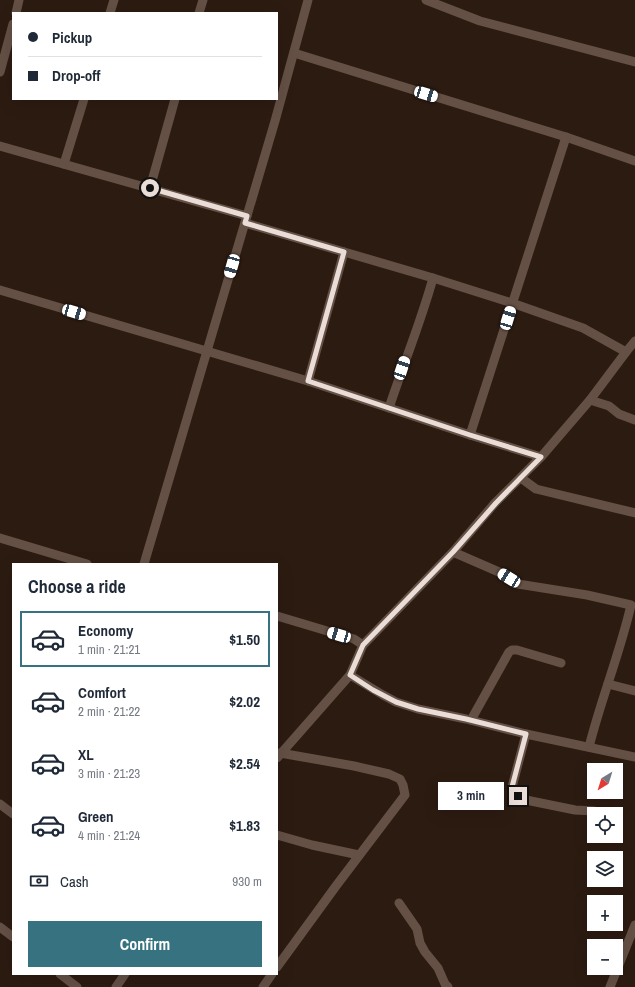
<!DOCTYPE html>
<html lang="en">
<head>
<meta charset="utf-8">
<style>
  :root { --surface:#fff; --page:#f2f2f3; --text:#1f2937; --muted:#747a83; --line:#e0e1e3; --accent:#367280 }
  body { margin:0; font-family:"Archivo Narrow",sans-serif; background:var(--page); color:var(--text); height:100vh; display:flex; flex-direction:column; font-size:15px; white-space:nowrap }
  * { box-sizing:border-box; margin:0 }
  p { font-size:13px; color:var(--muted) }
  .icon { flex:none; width:22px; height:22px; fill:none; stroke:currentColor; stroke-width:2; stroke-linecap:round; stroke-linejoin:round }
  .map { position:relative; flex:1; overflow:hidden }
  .panel { position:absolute; left:12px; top:563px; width:266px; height:412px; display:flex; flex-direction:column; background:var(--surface); border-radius:0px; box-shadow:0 4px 16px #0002 }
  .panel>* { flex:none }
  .guide { position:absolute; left:12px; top:12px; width:266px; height:88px; border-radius:0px; box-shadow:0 4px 16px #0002; display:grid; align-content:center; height:88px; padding:0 16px; background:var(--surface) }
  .needle { width:26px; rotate:218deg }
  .tools { position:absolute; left:587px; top:763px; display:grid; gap:8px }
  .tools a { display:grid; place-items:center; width:36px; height:36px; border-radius:0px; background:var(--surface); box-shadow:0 4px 16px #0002; font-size:20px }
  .end { position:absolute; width:18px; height:18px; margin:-9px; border:5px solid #eaddd7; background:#111; box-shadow:0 0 0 2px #111 }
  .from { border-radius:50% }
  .bubble { position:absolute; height:28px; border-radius:0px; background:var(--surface); box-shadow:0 4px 16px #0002; font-size:13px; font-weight:700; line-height:28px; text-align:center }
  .car { position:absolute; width:12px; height:24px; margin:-12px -6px; border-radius:5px; box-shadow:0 0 3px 1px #0007; background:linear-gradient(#fff 24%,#345 0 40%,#fff 0 76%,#345 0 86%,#fff 0) }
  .guide b { display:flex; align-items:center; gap:14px; height:38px; font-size:15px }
  .guide b+b { border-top:1px solid var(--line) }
  .guide i { width:10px; height:10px; background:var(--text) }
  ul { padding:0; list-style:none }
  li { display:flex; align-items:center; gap:12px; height:56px; margin:0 8px 6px; padding:0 8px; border:2px solid transparent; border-radius:0px }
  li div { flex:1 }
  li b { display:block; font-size:15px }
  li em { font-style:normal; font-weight:700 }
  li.active { border-color:var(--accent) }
  li>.icon { width:36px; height:36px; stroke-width:1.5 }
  h2 { padding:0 16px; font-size:18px; line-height:48px }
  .pay { display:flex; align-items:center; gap:10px; height:44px; padding:0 16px; font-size:15px }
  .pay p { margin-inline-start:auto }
  .action { display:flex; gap:8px; margin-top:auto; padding:8px 16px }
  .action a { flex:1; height:46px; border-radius:0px; background:var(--accent); color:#fff; font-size:16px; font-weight:700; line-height:46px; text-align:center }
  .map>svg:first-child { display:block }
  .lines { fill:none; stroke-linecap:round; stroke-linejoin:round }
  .minor { stroke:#645045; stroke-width:9 }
  .route { stroke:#eaddd7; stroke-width:5 }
</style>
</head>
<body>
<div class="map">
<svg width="635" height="987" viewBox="0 0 635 987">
  <rect width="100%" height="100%" fill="#2c1b11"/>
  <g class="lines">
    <g class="minor">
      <polyline points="426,0 480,21 635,62"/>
      <polyline points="16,13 19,0"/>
      <polyline points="110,13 114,0"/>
      <polyline points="199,13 203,0"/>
      <polyline points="294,53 566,137 635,161"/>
      <polyline points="0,72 13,24"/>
      <polyline points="0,146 247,216"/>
      <polyline points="64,164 84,99"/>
      <polyline points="150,188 175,99"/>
      <polyline points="245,223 433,278 512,303 583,328 626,352"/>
      <polyline points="0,290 308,381 470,435 541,457"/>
      <polyline points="308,381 344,252"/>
      <polyline points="590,400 609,406 619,414 635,420"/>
      <path d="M389 408C403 365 421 322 433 278"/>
      <polyline points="470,435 566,137"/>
      <polyline points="521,478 536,489 635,513"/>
      <polyline points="0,538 87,564"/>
      <path d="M453 552 499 572 518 584 587 595 631 605C620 653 601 699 589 747"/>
      <polyline points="144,564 275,121 308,0"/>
      <polyline points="277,616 354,639 363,645"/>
      <polyline points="350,675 383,695 396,702 418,709 466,719 526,734 635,757"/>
      <polyline points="608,684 635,691"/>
      <polyline points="471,720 509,652 512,650 517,650 561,663"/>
      <polyline points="526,734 512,787 514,791 518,796 526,800 575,810 594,811 603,814"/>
      <polyline points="277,758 350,675 363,645 453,552 495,503 541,457 590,400 626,352 635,341"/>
      <polyline points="0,804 13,814"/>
      <polyline points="277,835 312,845 359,855"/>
      <polyline points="399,903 417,929 420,943 425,952 438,968 445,984 448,987"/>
      <polyline points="0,927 13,937"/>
      <polyline points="277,967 336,886 405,795 403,785 400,779 389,774 354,766 280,753"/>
      <polyline points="60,974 77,987"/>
      <polyline points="116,987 125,974"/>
      <polyline points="263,987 272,974"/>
      <polyline points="610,987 635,925"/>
    </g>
  </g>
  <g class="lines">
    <polyline class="route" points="150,188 247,216 245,223 344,252 308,381 470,435 541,457 496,503 453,552 363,645 350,675 373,690 396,702 418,709 466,719 526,734 512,787 514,791 518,796"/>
  </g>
</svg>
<div class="tools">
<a><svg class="needle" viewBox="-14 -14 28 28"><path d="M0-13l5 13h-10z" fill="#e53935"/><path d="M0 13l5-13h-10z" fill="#747a83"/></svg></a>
<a><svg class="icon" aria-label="locate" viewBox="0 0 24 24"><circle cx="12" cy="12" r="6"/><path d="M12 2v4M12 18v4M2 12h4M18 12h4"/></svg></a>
<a><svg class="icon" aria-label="layers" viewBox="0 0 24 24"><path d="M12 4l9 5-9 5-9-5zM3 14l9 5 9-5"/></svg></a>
<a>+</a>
<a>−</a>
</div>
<i class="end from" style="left:150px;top:188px"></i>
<i class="end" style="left:518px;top:796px"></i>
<div class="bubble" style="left:438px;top:782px;width:66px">3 min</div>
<i class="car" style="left:426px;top:94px;rotate:107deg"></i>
<i class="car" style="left:232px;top:266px;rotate:196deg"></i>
<i class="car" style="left:74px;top:312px;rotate:106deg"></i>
<i class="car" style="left:508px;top:318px;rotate:17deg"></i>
<i class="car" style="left:402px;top:368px;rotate:18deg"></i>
<i class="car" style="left:509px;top:578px;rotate:302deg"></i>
<i class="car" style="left:339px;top:635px;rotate:286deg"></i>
<div class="guide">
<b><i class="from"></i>Pickup</b>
<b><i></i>Drop-off</b>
</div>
<section class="panel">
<h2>Choose a ride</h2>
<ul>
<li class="active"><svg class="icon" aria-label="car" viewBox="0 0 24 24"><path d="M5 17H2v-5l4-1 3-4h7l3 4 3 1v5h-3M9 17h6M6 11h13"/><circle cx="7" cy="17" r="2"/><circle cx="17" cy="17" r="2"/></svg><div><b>Economy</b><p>1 min · 21:21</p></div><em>$1.50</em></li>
<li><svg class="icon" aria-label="car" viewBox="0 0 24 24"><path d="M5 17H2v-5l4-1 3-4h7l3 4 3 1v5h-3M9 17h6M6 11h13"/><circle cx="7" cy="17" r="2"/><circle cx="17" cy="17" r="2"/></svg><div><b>Comfort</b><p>2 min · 21:22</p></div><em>$2.02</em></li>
<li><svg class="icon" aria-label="car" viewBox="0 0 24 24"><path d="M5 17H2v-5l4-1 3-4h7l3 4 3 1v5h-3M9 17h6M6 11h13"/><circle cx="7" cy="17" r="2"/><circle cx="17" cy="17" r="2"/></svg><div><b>XL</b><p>3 min · 21:23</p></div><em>$2.54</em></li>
<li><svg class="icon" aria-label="car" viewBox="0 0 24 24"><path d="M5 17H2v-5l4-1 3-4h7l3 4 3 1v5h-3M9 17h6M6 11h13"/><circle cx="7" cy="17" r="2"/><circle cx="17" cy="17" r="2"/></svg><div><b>Green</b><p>4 min · 21:24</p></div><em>$1.83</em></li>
</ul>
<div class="pay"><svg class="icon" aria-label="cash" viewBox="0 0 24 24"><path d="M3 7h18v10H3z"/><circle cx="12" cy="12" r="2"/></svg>Cash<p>930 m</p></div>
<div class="action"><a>Confirm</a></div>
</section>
</div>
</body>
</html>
